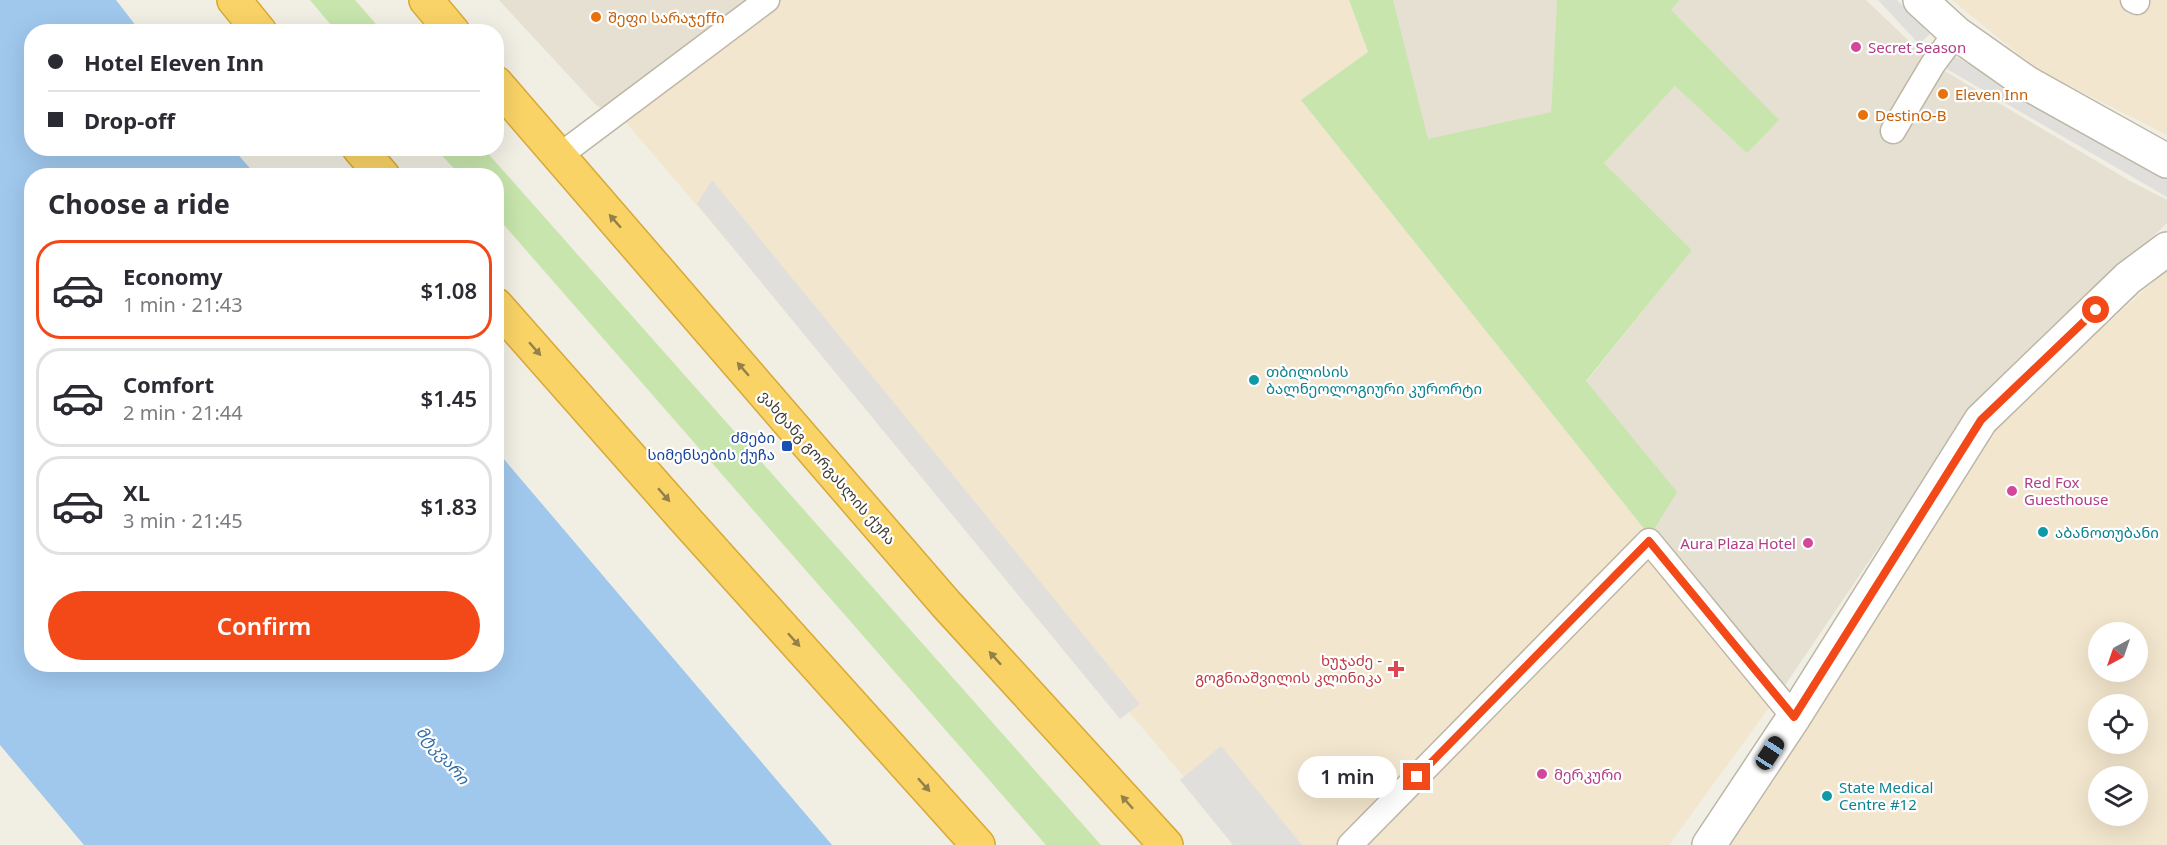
<!DOCTYPE html>
<html lang="en">
<head>
<meta charset="utf-8">
<style>
  :root { --surface:#fff; --page:#f7f7f7; --text:#2b2b33; --muted:#7c7c81; --line:#e1e1e2; --accent:#f34918 }
  body { margin:0; font-family:"Noto Sans","Noto Sans Georgian",sans-serif; background:var(--page); color:var(--text); height:100vh; display:flex; flex-direction:column; font-size:22px; white-space:nowrap }
  * { box-sizing:border-box; margin:0 }
  p { font-size:20px; color:var(--muted) }
  .icon { flex:none; width:33px; height:33px; fill:none; stroke:currentColor; stroke-width:2; stroke-linecap:round; stroke-linejoin:round }
  .map { position:relative; flex:1; overflow:hidden }
  .drawer { position:absolute; left:24px; top:168px; width:480px; height:504px; display:flex; flex-direction:column; background:var(--surface); border-radius:24px; box-shadow:0 6px 24px #0002 }
  .drawer>* { flex:none }
  .banner { position:absolute; left:24px; top:24px; width:480px; height:132px; border-radius:24px; box-shadow:0 6px 24px #0002; display:grid; align-content:center; height:132px; padding:0 24px; background:var(--surface) }
  .needle { width:39px; rotate:220deg }
  .buttons { position:absolute; left:2088px; top:622px; display:grid; gap:12px }
  .buttons a { display:grid; place-items:center; width:60px; height:60px; border-radius:50%; background:var(--surface); box-shadow:0 6px 24px #0002; font-size:30px }
  .end { position:absolute; width:27px; height:27px; margin:-14px; border:8px solid #f34918; background:#fff; box-shadow:0 0 0 3px #fff }
  .from { border-radius:50% }
  .bubble { position:absolute; height:42px; border-radius:21px; background:var(--surface); box-shadow:0 6px 24px #0002; font-size:20px; font-weight:600; line-height:42px; text-align:center }
  .car { position:absolute; width:18px; height:36px; margin:-18px -9px; border-radius:8px; box-shadow:0 0 4px 2px #0007; background:linear-gradient(#222 24%,#8ab4d8 0 40%,#222 0 76%,#8ab4d8 0 86%,#222 0) }
  .banner b { display:flex; align-items:center; gap:21px; height:57px; font-size:22px }
  .banner b+b { border-top:2px solid var(--line) }
  .banner i { width:15px; height:15px; background:var(--text) }
  ul { padding:0; list-style:none }
  li { display:flex; align-items:center; gap:18px; height:99px; margin:0 12px 9px; padding:0 12px; border:3px solid var(--line); border-radius:24px }
  li div { flex:1 }
  li b { display:block; font-size:22px }
  li em { font-style:normal; font-weight:600 }
  li.selected { border-color:var(--accent) }
  li>.icon { width:54px; height:54px; stroke-width:1.5 }
  h2 { padding:0 24px; font-size:27px; line-height:72px }
  .primary-button { display:flex; gap:12px; margin-top:auto; padding:12px 24px }
  .primary-button a { flex:1; height:69px; border-radius:36px; background:var(--accent); color:#fff; font-size:24px; font-weight:600; line-height:69px; text-align:center }
  .map>svg:first-child { display:block }
  .residential { fill:#e5e0d1 }
  .commercial { fill:#f3e6ce; fill-rule:evenodd }
  .green { fill:#c7e5ac }
  .parking { fill:#e1dfdc }
  .water { fill:#a0c8ed }
  .lines { fill:none; stroke-linecap:round; stroke-linejoin:round }
  .lane-casing { stroke:#bcb6a6; stroke-width:27 }
  .street-casing { stroke:#bcb6a6; stroke-width:36 }
  .highway-casing { stroke:#d8a836; stroke-width:36 }
  .lane { stroke:#fff; stroke-width:24 }
  .street { stroke:#fff; stroke-width:33 }
  .highway { stroke:#f9d366; stroke-width:33 }
  .oneway { fill:#94814a }
  .route { stroke:#f34918; stroke-width:8 }
  .food-dot { fill:#e8710a; stroke:#fff; stroke-width:2 }
  .hotel-dot { fill:#d1479c; stroke:#fff; stroke-width:2 }
  .culture-dot { fill:#0f9aa8; stroke:#fff; stroke-width:2 }
  .transit-dot { fill:#1a4fb4; stroke:#fff; stroke-width:2 }
  .health-dot { fill:#e0444e; stroke:#fff; stroke-width:2 }
  .labels { text-anchor:middle; dominant-baseline:central; stroke-width:4.5; stroke-linejoin:round; paint-order:stroke }
  .food-label { font-size:15px; fill:#c56008; stroke:#fff; text-anchor:start }
  .hotel-label { font-size:15px; fill:#b23c85; stroke:#fff; text-anchor:start }
  .culture-label { font-size:15px; fill:#0d838f; stroke:#fff; text-anchor:start }
  .transit-label { font-size:15px; fill:#164399; stroke:#fff; text-anchor:end }
  .street-label { font-size:15px; fill:#423e34; stroke:#fff }
  .health-label { font-size:15px; fill:#be3a42; stroke:#fff; text-anchor:end }
  .water-label { font-size:16px; font-style:italic; fill:#316eaa; stroke:#fff }
</style>
</head>
<body>
<div class="map">
<svg width="2167" height="845" viewBox="0 0 2167 845">
  <rect width="100%" height="100%" fill="#f1eee3"/>
  <g class="residential">
    <polygon points="499,0 783,0 624,119 596,105"/>
    <polygon points="1393,0 1557,0 1551,112 1427,140"/>
    <polygon points="1680,0 1866,0 1933,64 2130,181 2167,200 2167,223 1977,402 1779,694 1650,536 1586,382 1692,250 1604,163 1675,86 1747,153 1671,10"/>
  </g>
  <g class="commercial">
    <polygon points="783,0 1349,0 1368,52 1302,101 1779,694 1669,845 1242,845 624,120"/>
    <polygon points="1952,0 2167,0 2167,135 2038,70"/>
    <path d="M2167 270V845H1720L1986 432ZM2098 633H2138V672H2098ZM2098 705H2138V744H2098ZM2098 777H2138V816H2098Z"/>
  </g>
  <g class="green">
    <polygon points="310,0 355,0 382,31 336,31"/>
    <polygon points="1349,0 1393,0 1428,139 1551,112 1557,0 1680,0 1671,10 1779,120 1747,153 1675,86 1604,163 1692,250 1586,381 1677,492 1650,536 1301,100 1368,52"/>
    <polygon points="436,149 484,149 1101,845 1046,845 497,217 496,176 460,175"/>
  </g>
  <g class="parking">
    <polygon points="1878,0 1897,0 1930,34 1919,44"/>
    <polygon points="1948,52 2167,180 2167,197 1940,65"/>
    <polygon points="712,180 1140,704 1120,719 697,204"/>
    <polygon points="1221,746 1302,845 1233,845 1180,780"/>
  </g>
  <polygon class="water" points="0,0 116,0 140,31 32,32 32,148 233,149 256,175 32,176 32,664 496,664 497,451 832,845 84,845 0,745"/>
  <g class="lines">
    <defs>
      <g id="lane">
        <polyline points="2133,0 2137,2"/>
        <polyline points="1893,131 1933,64 1956,33"/>
        <polyline points="559,156 767,0"/>
        <polyline points="1350,845 1649,541 1794,717"/>
      </g>
      <g id="street">
        <polyline points="1920,0 1956,33 2027,83 2167,161"/>
        <polyline points="1709,845 1794,717 1981,420 2128,278 2167,249"/>
      </g>
      <g id="highway">
        <polyline points="234,0 260,32"/>
        <polyline points="426,0 453,32"/>
        <polyline points="496,83 946,604 1166,845"/>
        <polyline points="359,148 383,176"/>
        <polyline points="496,305 683,517 978,845"/>
      </g>
    </defs>
    <use href="#lane" class="lane-casing"/>
    <use href="#street" class="street-casing"/>
    <use href="#highway" class="highway-casing"/>
    <use href="#lane" class="lane"/>
    <use href="#street" class="street"/>
    <use href="#highway" class="highway"/>
  </g>
  <defs><path id="oneway-solid" d="M-6-.8H1V-3.2L6.5 0L1 3.2V.8H-6Z" transform="scale(1.5)"/></defs>
  <g class="oneway">
    <use href="#oneway-solid" transform="translate(615 221) rotate(-131)"/>
    <use href="#oneway-solid" transform="translate(535 349) rotate(49)"/>
    <use href="#oneway-solid" transform="translate(743 369) rotate(-131)"/>
    <use href="#oneway-solid" transform="translate(664 495) rotate(49)"/>
    <use href="#oneway-solid" transform="translate(794 640) rotate(48)"/>
    <use href="#oneway-solid" transform="translate(995 658) rotate(-132)"/>
    <use href="#oneway-solid" transform="translate(924 785) rotate(48)"/>
    <use href="#oneway-solid" transform="translate(1127 802) rotate(-132)"/>
  </g>
  <g class="lines">
    <polyline class="route" points="1417,777 1649,541 1794,717 1981,420 2096,310"/>
  </g>
  <g class="food-dot">
    <circle cx="596" cy="17" r="6"/>
    <circle cx="1943" cy="94" r="6"/>
    <circle cx="1863" cy="115" r="6"/>
  </g>
  <g class="hotel-dot">
    <circle cx="1856" cy="47" r="6"/>
    <circle cx="2012" cy="491" r="6"/>
    <circle cx="1808" cy="543" r="6"/>
    <circle cx="1542" cy="774" r="6"/>
  </g>
  <g class="culture-dot">
    <circle cx="1254" cy="380" r="6"/>
    <circle cx="2043" cy="532" r="6"/>
    <circle cx="1827" cy="796" r="6"/>
  </g>
  <rect class="transit-dot" x="781" y="440" width="12" height="12" rx="3"/>
  <path class="health-dot" d="M1393 660h6v6h6v6h-6v6h-6v-6h-6v-6h6z"/>
  <g class="labels">
    <g class="food-label">
      <text x="608" y="17">შეფი სარაჯეffი</text>
      <text x="1955" y="94">Eleven Inn</text>
      <text x="1875" y="115">DestinO-B</text>
    </g>
    <g class="hotel-label">
      <text x="1868" y="47">Secret Season</text>
      <text x="2024" y="482">Red Fox<tspan x="2024" dy="17">Guesthouse</tspan></text>
      <text x="1796" y="543" text-anchor="end">Aura Plaza Hotel</text>
      <text x="1554" y="774">მერკური</text>
    </g>
    <g class="culture-label">
      <text x="1266" y="371">თბილისის<tspan x="1266" dy="17">ბალნეოლოგიური კურორტი</tspan></text>
      <text x="2055" y="532">აბანოთუბანი</text>
      <text x="1839" y="787">State Medical<tspan x="1839" dy="17">Centre #12</tspan></text>
    </g>
    <g class="transit-label">
      <text x="775" y="437">ძმები<tspan x="775" dy="17">სიმენსების ქუჩა</tspan></text>
    </g>
    <g class="street-label">
      <text transform="translate(828 467) rotate(49)">ვახტანგ გორგასლის ქუჩა</text>
    </g>
    <g class="health-label">
      <text x="1382" y="660">ხუჯაძე -<tspan x="1382" dy="17">გოგნიაშვილის კლინიკა</tspan></text>
    </g>
    <g class="water-label">
      <text transform="translate(443 755) rotate(49)">მტკვარი</text>
    </g>
  </g>
</svg>
<div class="buttons">
<a><svg class="needle" viewBox="-14 -14 28 28"><path d="M0-13l5 13h-10z" fill="#e53935"/><path d="M0 13l5-13h-10z" fill="#7c7c81"/></svg></a>
<a><svg class="icon" aria-label="locate" viewBox="0 0 24 24"><circle cx="12" cy="12" r="6"/><path d="M12 2v4M12 18v4M2 12h4M18 12h4"/></svg></a>
<a><svg class="icon" aria-label="layers" viewBox="0 0 24 24"><path d="M12 4l9 5-9 5-9-5zM3 14l9 5 9-5"/></svg></a>
</div>
<i class="end from" style="left:2096px;top:310px"></i>
<i class="end" style="left:1417px;top:777px"></i>
<div class="bubble" style="left:1298px;top:756px;width:99px">1 min</div>
<i class="car" style="left:1770px;top:753px;rotate:33deg"></i>
<div class="banner">
<b><i class="from"></i>Hotel Eleven Inn</b>
<b><i></i>Drop-off</b>
</div>
<section class="drawer">
<h2>Choose a ride</h2>
<ul>
<li class="selected"><svg class="icon" aria-label="car" viewBox="0 0 24 24"><path d="M5 17H2v-5l4-1 3-4h7l3 4 3 1v5h-3M9 17h6M6 11h13"/><circle cx="7" cy="17" r="2"/><circle cx="17" cy="17" r="2"/></svg><div><b>Economy</b><p>1 min · 21:43</p></div><em>$1.08</em></li>
<li><svg class="icon" aria-label="car" viewBox="0 0 24 24"><path d="M5 17H2v-5l4-1 3-4h7l3 4 3 1v5h-3M9 17h6M6 11h13"/><circle cx="7" cy="17" r="2"/><circle cx="17" cy="17" r="2"/></svg><div><b>Comfort</b><p>2 min · 21:44</p></div><em>$1.45</em></li>
<li><svg class="icon" aria-label="car" viewBox="0 0 24 24"><path d="M5 17H2v-5l4-1 3-4h7l3 4 3 1v5h-3M9 17h6M6 11h13"/><circle cx="7" cy="17" r="2"/><circle cx="17" cy="17" r="2"/></svg><div><b>XL</b><p>3 min · 21:45</p></div><em>$1.83</em></li>
</ul>
<div class="primary-button"><a>Confirm</a></div>
</section>
</div>
</body>
</html>
